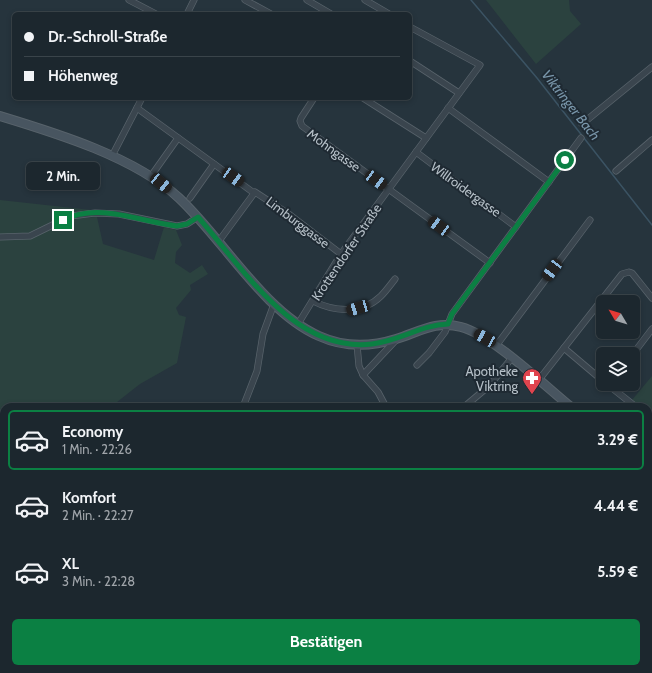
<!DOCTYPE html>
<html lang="de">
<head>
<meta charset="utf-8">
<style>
  :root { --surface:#1c272e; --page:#252f36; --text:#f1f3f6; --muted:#a0a5aa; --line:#3a444a; --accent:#0b8043 }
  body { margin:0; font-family:Cabin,sans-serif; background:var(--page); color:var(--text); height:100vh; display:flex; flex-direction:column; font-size:15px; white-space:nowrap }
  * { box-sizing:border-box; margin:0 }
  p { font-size:13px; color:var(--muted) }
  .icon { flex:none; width:22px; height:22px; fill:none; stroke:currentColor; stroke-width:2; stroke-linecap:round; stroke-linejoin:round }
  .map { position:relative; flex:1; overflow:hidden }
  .drawer { position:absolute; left:0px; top:403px; width:652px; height:270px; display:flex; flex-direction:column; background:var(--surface); border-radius:12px 12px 0 0; box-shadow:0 2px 6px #0003,0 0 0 1px var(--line) }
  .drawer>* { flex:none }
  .banner { position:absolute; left:12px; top:12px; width:400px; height:88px; border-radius:6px; box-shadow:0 2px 6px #0003,0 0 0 1px var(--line); display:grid; align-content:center; height:88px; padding:0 12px; background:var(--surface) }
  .needle { width:26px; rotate:308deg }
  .fabs { position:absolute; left:596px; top:295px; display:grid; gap:8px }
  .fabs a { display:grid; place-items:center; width:44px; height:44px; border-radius:6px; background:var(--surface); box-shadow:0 2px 6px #0003,0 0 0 1px var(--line); font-size:20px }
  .end { position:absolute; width:18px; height:18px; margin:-9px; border:5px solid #0b8043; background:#fff; box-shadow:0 0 0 2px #fff }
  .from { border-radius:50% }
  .bubble { position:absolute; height:28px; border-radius:6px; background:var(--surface); box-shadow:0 2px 6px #0003,0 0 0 1px var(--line); font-size:13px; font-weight:700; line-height:28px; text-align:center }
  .car { position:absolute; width:12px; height:24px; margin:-12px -6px; border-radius:5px; box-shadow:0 0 3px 1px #0007; background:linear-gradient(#222 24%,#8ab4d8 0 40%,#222 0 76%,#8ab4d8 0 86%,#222 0) }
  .banner b { display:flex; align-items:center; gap:14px; height:38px; font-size:15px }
  .banner b+b { border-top:1px solid var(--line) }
  .banner i { width:10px; height:10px; background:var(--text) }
  ul { padding:7px 0 0; list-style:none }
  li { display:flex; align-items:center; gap:12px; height:60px; margin:0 8px 6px; padding:0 4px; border:2px solid transparent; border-radius:6px }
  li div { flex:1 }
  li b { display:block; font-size:15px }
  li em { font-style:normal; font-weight:700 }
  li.current { border-color:var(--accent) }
  li>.icon { width:36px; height:36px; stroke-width:1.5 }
  .primary-button { display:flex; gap:8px; margin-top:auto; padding:8px 12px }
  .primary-button a { flex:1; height:46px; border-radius:6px; background:var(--accent); color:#fff; font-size:16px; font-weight:700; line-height:46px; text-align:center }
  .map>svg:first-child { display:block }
  .green { fill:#2b423f }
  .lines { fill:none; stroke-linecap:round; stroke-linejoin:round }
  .stream { stroke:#3b5363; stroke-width:1.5 }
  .street-casing { stroke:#58636b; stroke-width:7 }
  .secondary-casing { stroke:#58636b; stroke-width:10 }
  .street { stroke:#3a454e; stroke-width:5.5 }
  .secondary { stroke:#485560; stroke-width:8 }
  .route { stroke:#0b8043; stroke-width:5 }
  .labels { text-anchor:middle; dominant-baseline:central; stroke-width:4; stroke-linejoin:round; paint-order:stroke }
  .street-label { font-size:13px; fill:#b6c0c8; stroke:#1f2a33 }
  .poi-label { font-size:13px; fill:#b6c0c8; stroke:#1f2a33; text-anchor:end }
  .water-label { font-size:14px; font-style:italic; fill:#7996aa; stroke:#1f2a33 }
</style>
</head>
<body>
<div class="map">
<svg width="652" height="673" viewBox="0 0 652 673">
  <rect width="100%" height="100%" fill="#26343d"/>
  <g class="green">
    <polygon points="486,0 569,0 570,11 581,24 536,64"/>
    <polygon points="0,200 100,211 77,213 24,235 0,235"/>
    <polygon points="97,217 103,244 154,260 164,227 176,230 182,245 176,252 175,263 190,273 202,265 208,274 190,285 191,290 176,308 179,315 186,317 177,363 140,384 117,402 109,403 109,407 4,407 4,669 512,669 516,673 0,673 0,240 30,238 78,218"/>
    <polygon points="652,376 652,419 648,415 648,407 640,407 632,400"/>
  </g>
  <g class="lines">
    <g class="stream">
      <polyline points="471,0 537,78 652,225"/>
      <polyline points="322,673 323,669"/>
    </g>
    <defs>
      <g id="street">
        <polyline points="129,0 156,14"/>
        <polyline points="245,0 271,14"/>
        <polyline points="307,0 331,14"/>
        <polyline points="365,0 389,14"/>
        <polyline points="187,14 194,0"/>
        <polyline points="410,61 459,93"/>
        <polyline points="314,98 301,118 300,121 302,126 490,263"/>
        <polyline points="363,98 426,138"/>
        <polyline points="137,108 254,193"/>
        <polyline points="448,108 549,182"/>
        <polyline points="582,124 652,67"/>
        <polyline points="416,152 516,227"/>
        <polyline points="112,156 142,98"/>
        <polyline points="616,171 652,140"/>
        <polyline points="151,176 178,138"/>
        <polyline points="190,198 214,164"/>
        <polyline points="0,237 30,236 71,216 95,213 119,214 177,226 187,224 198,217"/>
        <polyline points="219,241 255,192 290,215 341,254"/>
        <path d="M313 301C334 312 363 314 381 296 386 291 391 284 395 279"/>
        <polyline points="298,324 341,254 480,65 410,27"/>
        <polyline points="357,345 359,366 363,375"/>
        <polyline points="496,346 590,220"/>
        <polyline points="564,348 603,381"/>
        <polyline points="633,354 652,329"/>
        <polyline points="417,365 429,353 445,332 452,314 581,138"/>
        <polyline points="538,381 622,274 629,272 632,273 652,298"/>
        <polyline points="607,384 636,407"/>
        <polyline points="243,407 257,371 263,334 274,304"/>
        <polyline points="386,407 378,392 363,375 396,340"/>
        <polyline points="464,407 489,386 511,359"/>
        <polyline points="648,417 652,420"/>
        <polyline points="648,611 652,612"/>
      </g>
      <g id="secondary">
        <path d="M0 116C56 133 135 157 179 198 223 239 264 312 319 336 343 347 370 347 396 339 419 332 436 320 461 327 492 335 544 385 571 407"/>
        <polyline points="648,471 652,474"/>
        <polyline points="648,528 652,520"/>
        <polyline points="647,669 648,673"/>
      </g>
    </defs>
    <use href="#street" class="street-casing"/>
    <use href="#secondary" class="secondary-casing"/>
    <use href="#street" class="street"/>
    <use href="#secondary" class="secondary"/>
  </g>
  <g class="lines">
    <path class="route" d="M63 220C100 202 140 222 177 226L187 224 198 217C243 268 294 353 372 344 399 341 421 325 448 324L452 314 565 160"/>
  </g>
  <defs>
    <symbol id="pharmacy-pin" viewBox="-11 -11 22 30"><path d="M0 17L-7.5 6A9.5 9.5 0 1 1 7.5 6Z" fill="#e0444e" stroke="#1f2a33"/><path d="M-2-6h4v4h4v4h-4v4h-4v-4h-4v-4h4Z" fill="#fff"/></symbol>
  </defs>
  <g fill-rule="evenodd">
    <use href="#pharmacy-pin" x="521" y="367" width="22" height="30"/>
  </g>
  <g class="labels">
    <g class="street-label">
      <text transform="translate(334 150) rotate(36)">Mohngasse</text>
      <text transform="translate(466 189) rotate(36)">Willroidergasse</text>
      <text transform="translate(298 222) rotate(37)">Limburggasse</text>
      <text transform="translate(346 252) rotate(-56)">Krottendorfer Straße</text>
    </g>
    <g class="poi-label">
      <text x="518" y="371">Apotheke<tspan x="518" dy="15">Viktring</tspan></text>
    </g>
    <g class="water-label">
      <text transform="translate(571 105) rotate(52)">Viktringer Bach</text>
    </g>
  </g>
</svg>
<div class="fabs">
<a><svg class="needle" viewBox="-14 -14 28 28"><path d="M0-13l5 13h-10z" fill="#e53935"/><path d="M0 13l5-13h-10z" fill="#a0a5aa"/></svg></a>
<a><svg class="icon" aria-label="layers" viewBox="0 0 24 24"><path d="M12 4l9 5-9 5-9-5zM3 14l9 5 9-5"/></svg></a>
</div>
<i class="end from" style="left:565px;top:160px"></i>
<i class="end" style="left:63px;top:220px"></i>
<div class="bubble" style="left:26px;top:162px;width:74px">2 Min.</div>
<i class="car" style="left:233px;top:177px;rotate:125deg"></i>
<i class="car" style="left:376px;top:180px;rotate:126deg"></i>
<i class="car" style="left:161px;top:183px;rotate:129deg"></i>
<i class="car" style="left:439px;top:226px;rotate:306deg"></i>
<i class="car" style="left:552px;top:270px;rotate:217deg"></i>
<i class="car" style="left:358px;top:308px;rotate:254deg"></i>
<i class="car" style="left:485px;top:338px;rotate:299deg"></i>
<div class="banner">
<b><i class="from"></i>Dr.-Schroll-Straße</b>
<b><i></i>Höhenweg</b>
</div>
<section class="drawer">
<ul>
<li class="current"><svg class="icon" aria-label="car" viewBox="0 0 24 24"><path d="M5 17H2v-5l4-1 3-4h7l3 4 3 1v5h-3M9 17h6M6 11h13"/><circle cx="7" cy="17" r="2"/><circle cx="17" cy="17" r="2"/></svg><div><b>Economy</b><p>1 Min. · 22:26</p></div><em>3.29 €</em></li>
<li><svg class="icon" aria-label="car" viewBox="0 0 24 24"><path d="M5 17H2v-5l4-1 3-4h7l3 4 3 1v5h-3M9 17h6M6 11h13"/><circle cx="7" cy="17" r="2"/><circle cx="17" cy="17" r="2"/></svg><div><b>Komfort</b><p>2 Min. · 22:27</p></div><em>4.44 €</em></li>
<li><svg class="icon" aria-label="car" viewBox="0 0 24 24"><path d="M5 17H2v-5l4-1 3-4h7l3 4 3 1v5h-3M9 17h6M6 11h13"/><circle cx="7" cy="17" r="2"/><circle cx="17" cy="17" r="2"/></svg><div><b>XL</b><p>3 Min. · 22:28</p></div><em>5.59 €</em></li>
</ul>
<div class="primary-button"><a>Bestätigen</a></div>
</section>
</div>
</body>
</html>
